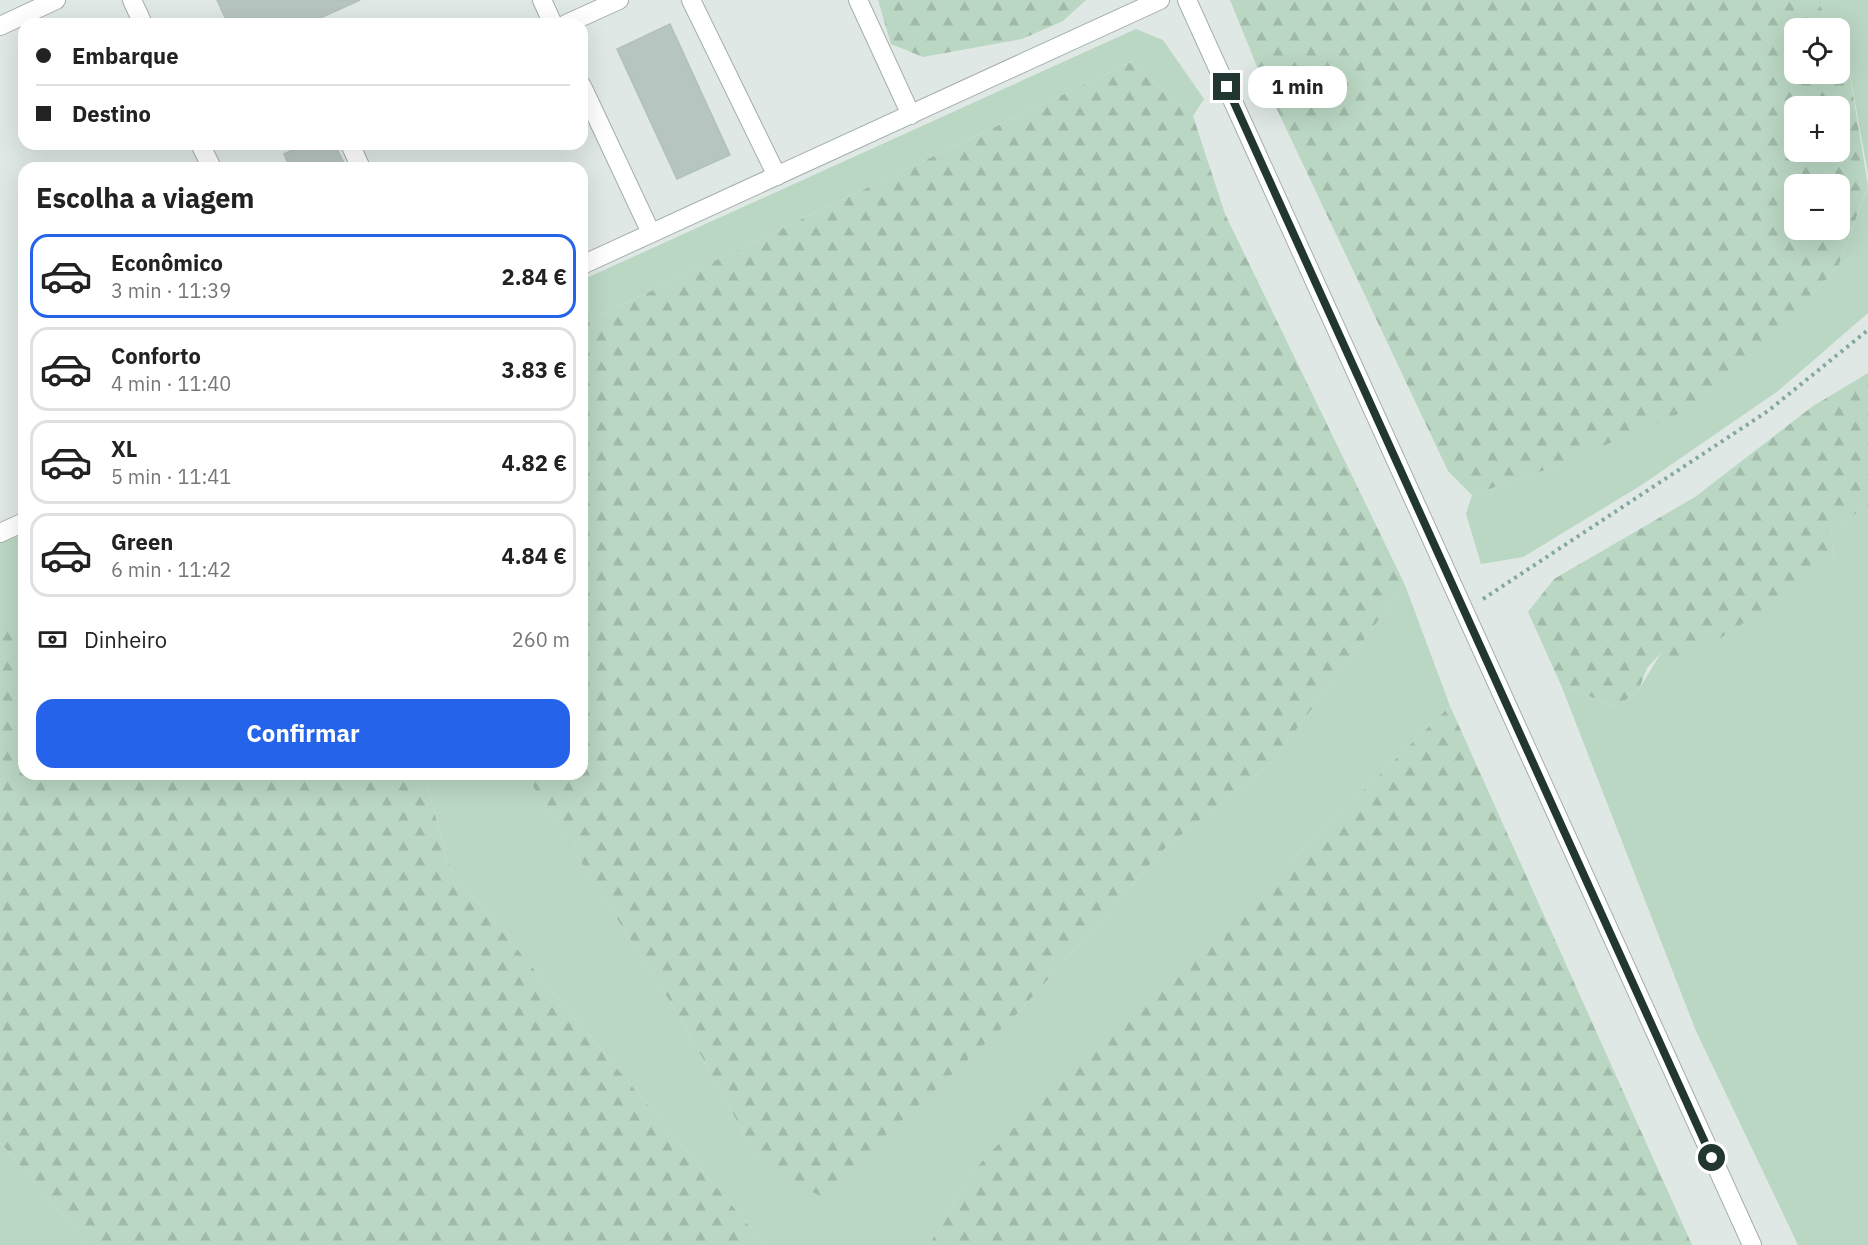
<!DOCTYPE html>
<html lang="pt">
<head>
<meta charset="utf-8">
<style>
  :root { --surface:#fff; --page:#f6f6f6; --text:#222; --muted:#767676; --line:#e0e0e0; --accent:#2563eb }
  body { margin:0; font-family:"IBM Plex Sans",sans-serif; background:var(--page); color:var(--text); height:100vh; display:flex; flex-direction:column; font-size:22px; white-space:nowrap }
  * { box-sizing:border-box; margin:0 }
  p { font-size:20px; color:var(--muted) }
  .icon { flex:none; width:33px; height:33px; fill:none; stroke:currentColor; stroke-width:2; stroke-linecap:round; stroke-linejoin:round }
  .map { position:relative; flex:1; overflow:hidden }
  .sheet { position:absolute; left:18px; top:162px; width:570px; height:618px; display:flex; flex-direction:column; background:var(--surface); border-radius:18px; box-shadow:0 6px 24px #0002 }
  .sheet>* { flex:none }
  .top-card { position:absolute; left:18px; top:18px; width:570px; height:132px; border-radius:18px; box-shadow:0 6px 24px #0002; display:grid; align-content:center; height:132px; padding:0 18px; background:var(--surface) }
  .buttons { position:absolute; left:1784px; top:18px; display:grid; gap:12px }
  .buttons a { display:grid; place-items:center; width:66px; height:66px; border-radius:12px; background:var(--surface); box-shadow:0 6px 24px #0002; font-size:30px }
  .end { position:absolute; width:27px; height:27px; margin:-14px; border:8px solid #223632; background:#fff; box-shadow:0 0 0 3px #fff }
  .from { border-radius:50% }
  .bubble { position:absolute; height:42px; border-radius:18px; background:var(--surface); box-shadow:0 6px 24px #0002; font-size:20px; font-weight:700; line-height:42px; text-align:center }
  .top-card b { display:flex; align-items:center; gap:21px; height:57px; font-size:22px }
  .top-card b+b { border-top:2px solid var(--line) }
  .top-card i { width:15px; height:15px; background:var(--text) }
  ul { padding:0; list-style:none }
  li { display:flex; align-items:center; gap:18px; height:84px; margin:0 12px 9px; padding:0 6px; border:3px solid var(--line); border-radius:18px }
  li div { flex:1 }
  li b { display:block; font-size:22px }
  li em { font-style:normal; font-weight:700 }
  li.selected { border-color:var(--accent) }
  li>.icon { width:54px; height:54px; stroke-width:1.5 }
  h2 { padding:0 18px; font-size:27px; line-height:72px }
  .pay { display:flex; align-items:center; gap:15px; height:66px; padding:0 18px; font-size:22px }
  .pay p { margin-inline-start:auto }
  .primary-button { display:flex; gap:12px; margin-top:auto; padding:12px 18px }
  .primary-button a { flex:1; height:69px; border-radius:18px; background:var(--accent); color:#fff; font-size:24px; font-weight:700; line-height:69px; text-align:center }
  .map>svg:first-child { display:block }
  .grass { fill:#bad7c3 }
  .forest { fill:url(#forest-firs); fill-rule:evenodd }
  .building { fill:#b7c5c0; stroke:#b2c1bb; stroke-width:1.5 }
  .lines { fill:none; stroke-linecap:round; stroke-linejoin:round }
  .service-casing { stroke:#a3afab; stroke-width:20 }
  .minor-casing { stroke:#a3afab; stroke-width:20 }
  .path { stroke:#83a89e; stroke-width:4; stroke-dasharray:3 4.5; stroke-linecap:butt }
  .service { stroke:#fff; stroke-width:18 }
  .minor { stroke:#fff; stroke-width:18 }
  .route { stroke:#223632; stroke-width:8 }
</style>
</head>
<body>
<div class="map">
<svg width="1868" height="1245" viewBox="0 0 1868 1245">
  <defs>
    <pattern id="forest-firs" width="22" height="20" patternUnits="userSpaceOnUse" patternTransform="scale(1.5)"><rect width="22" height="20" fill="#bad7c3"/><path d="M5 1l3.5 6h-7zM16 11l3.5 6h-7z" fill="#a0b9a8"/></pattern>
  </defs>
  <rect width="100%" height="100%" fill="#dfe8e4"/>
  <g class="grass">
    <polygon points="1817,0 1868,0 1868,174 1847,58 1839,43 1839,28 1832,28"/>
    <polygon points="1136,29 1163,40 1204,99 1193,116 1131,62 582,324 582,280"/>
    <polygon points="1868,187 1868,313 1778,391 1640,486 1523,557 1481,564 1466,514 1472,495 1554,467 1711,399 1838,267"/>
    <polygon points="1862,509 1868,511 1868,1245 1798,1245 1696,1031 1561,685 1617,707 1639,689 1661,653 1835,563 1831,532"/>
    <polygon points="24,532 24,610 0,622 0,542"/>
    <polygon points="1405,585 1450,706 976,1168 929,1245 765,1245 450,869 424,774 525,774 681,1019 760,1163 1016,1015 1166,847 1271,763"/>
    <polygon points="0,1142 88,1245 0,1245"/>
  </g>
  <g class="forest">
    <polygon points="878,0 1086,0 1063,21 1022,39 923,57 891,44"/>
    <path d="M1230 0H1817L1832 28H1794V74H1839V43L1847 58 1868 186 1838 267 1711 400 1554 467 1472 495 1448 471 1258 69ZM1794 106H1839V152H1794ZM1839 184V230H1794V184Z"/>
    <polygon points="1131,62 1193,116 1225,214 1405,585 1271,763 1166,847 1016,1015 820,1196 760,1163 681,1019 525,774 582,774 582,324"/>
    <polygon points="1868,373 1868,511 1862,509 1831,532 1835,563 1684,662 1660,654 1647,668 1639,689 1617,707 1561,685 1528,612 1554,579 1695,497 1813,406"/>
    <polygon points="24,610 24,774 424,774 450,869 765,1245 88,1245 0,1142 0,622"/>
    <polygon points="1450,706 1692,1245 929,1245 976,1168 1129,1006 1294,858"/>
  </g>
  <g class="building">
    <polygon points="217,0 360,0 307,24 228,24"/>
    <polygon points="670,24 730,155 677,179 617,49"/>
    <polygon points="306,144 335,144 346,168 290,168 284,154"/>
  </g>
  <g class="lines">
    <defs>
      <g id="service">
        <polyline points="132,0 143,24"/>
        <polyline points="542,0 553,24"/>
        <polyline points="691,0 777,176"/>
        <polyline points="858,0 911,115"/>
        <polyline points="566,24 619,0"/>
        <polyline points="0,26 56,0"/>
        <polyline points="582,86 651,233"/>
        <polyline points="200,144 212,168"/>
        <polyline points="350,144 361,168"/>
        <polyline points="582,265 1160,0"/>
        <polyline points="0,533 24,522"/>
      </g>
      <polyline id="minor" points="1187,0 1752,1245"/>
    </defs>
    <use href="#service" class="service-casing"/>
    <use href="#minor" class="minor-casing"/>
    <polyline class="path" points="1483,599 1768,411 1868,330"/>
    <use href="#service" class="service"/>
    <use href="#minor" class="minor"/>
  </g>
  <g class="lines">
    <polyline class="route" points="1227,87 1712,1158"/>
  </g>
</svg>
<div class="buttons">
<a><svg class="icon" aria-label="locate" viewBox="0 0 24 24"><circle cx="12" cy="12" r="6"/><path d="M12 2v4M12 18v4M2 12h4M18 12h4"/></svg></a>
<a>+</a>
<a>−</a>
</div>
<i class="end from" style="left:1712px;top:1158px"></i>
<i class="end" style="left:1227px;top:87px"></i>
<div class="bubble" style="left:1248px;top:66px;width:99px">1 min</div>
<div class="top-card">
<b><i class="from"></i>Embarque</b>
<b><i></i>Destino</b>
</div>
<section class="sheet">
<h2>Escolha a viagem</h2>
<ul>
<li class="selected"><svg class="icon" aria-label="car" viewBox="0 0 24 24"><path d="M5 17H2v-5l4-1 3-4h7l3 4 3 1v5h-3M9 17h6M6 11h13"/><circle cx="7" cy="17" r="2"/><circle cx="17" cy="17" r="2"/></svg><div><b>Econômico</b><p>3 min · 11:39</p></div><em>2.84 €</em></li>
<li><svg class="icon" aria-label="car" viewBox="0 0 24 24"><path d="M5 17H2v-5l4-1 3-4h7l3 4 3 1v5h-3M9 17h6M6 11h13"/><circle cx="7" cy="17" r="2"/><circle cx="17" cy="17" r="2"/></svg><div><b>Conforto</b><p>4 min · 11:40</p></div><em>3.83 €</em></li>
<li><svg class="icon" aria-label="car" viewBox="0 0 24 24"><path d="M5 17H2v-5l4-1 3-4h7l3 4 3 1v5h-3M9 17h6M6 11h13"/><circle cx="7" cy="17" r="2"/><circle cx="17" cy="17" r="2"/></svg><div><b>XL</b><p>5 min · 11:41</p></div><em>4.82 €</em></li>
<li><svg class="icon" aria-label="car" viewBox="0 0 24 24"><path d="M5 17H2v-5l4-1 3-4h7l3 4 3 1v5h-3M9 17h6M6 11h13"/><circle cx="7" cy="17" r="2"/><circle cx="17" cy="17" r="2"/></svg><div><b>Green</b><p>6 min · 11:42</p></div><em>4.84 €</em></li>
</ul>
<div class="pay"><svg class="icon" aria-label="cash" viewBox="0 0 24 24"><path d="M3 7h18v10H3z"/><circle cx="12" cy="12" r="2"/></svg>Dinheiro<p>260 m</p></div>
<div class="primary-button"><a>Confirmar</a></div>
</section>
</div>
</body>
</html>
